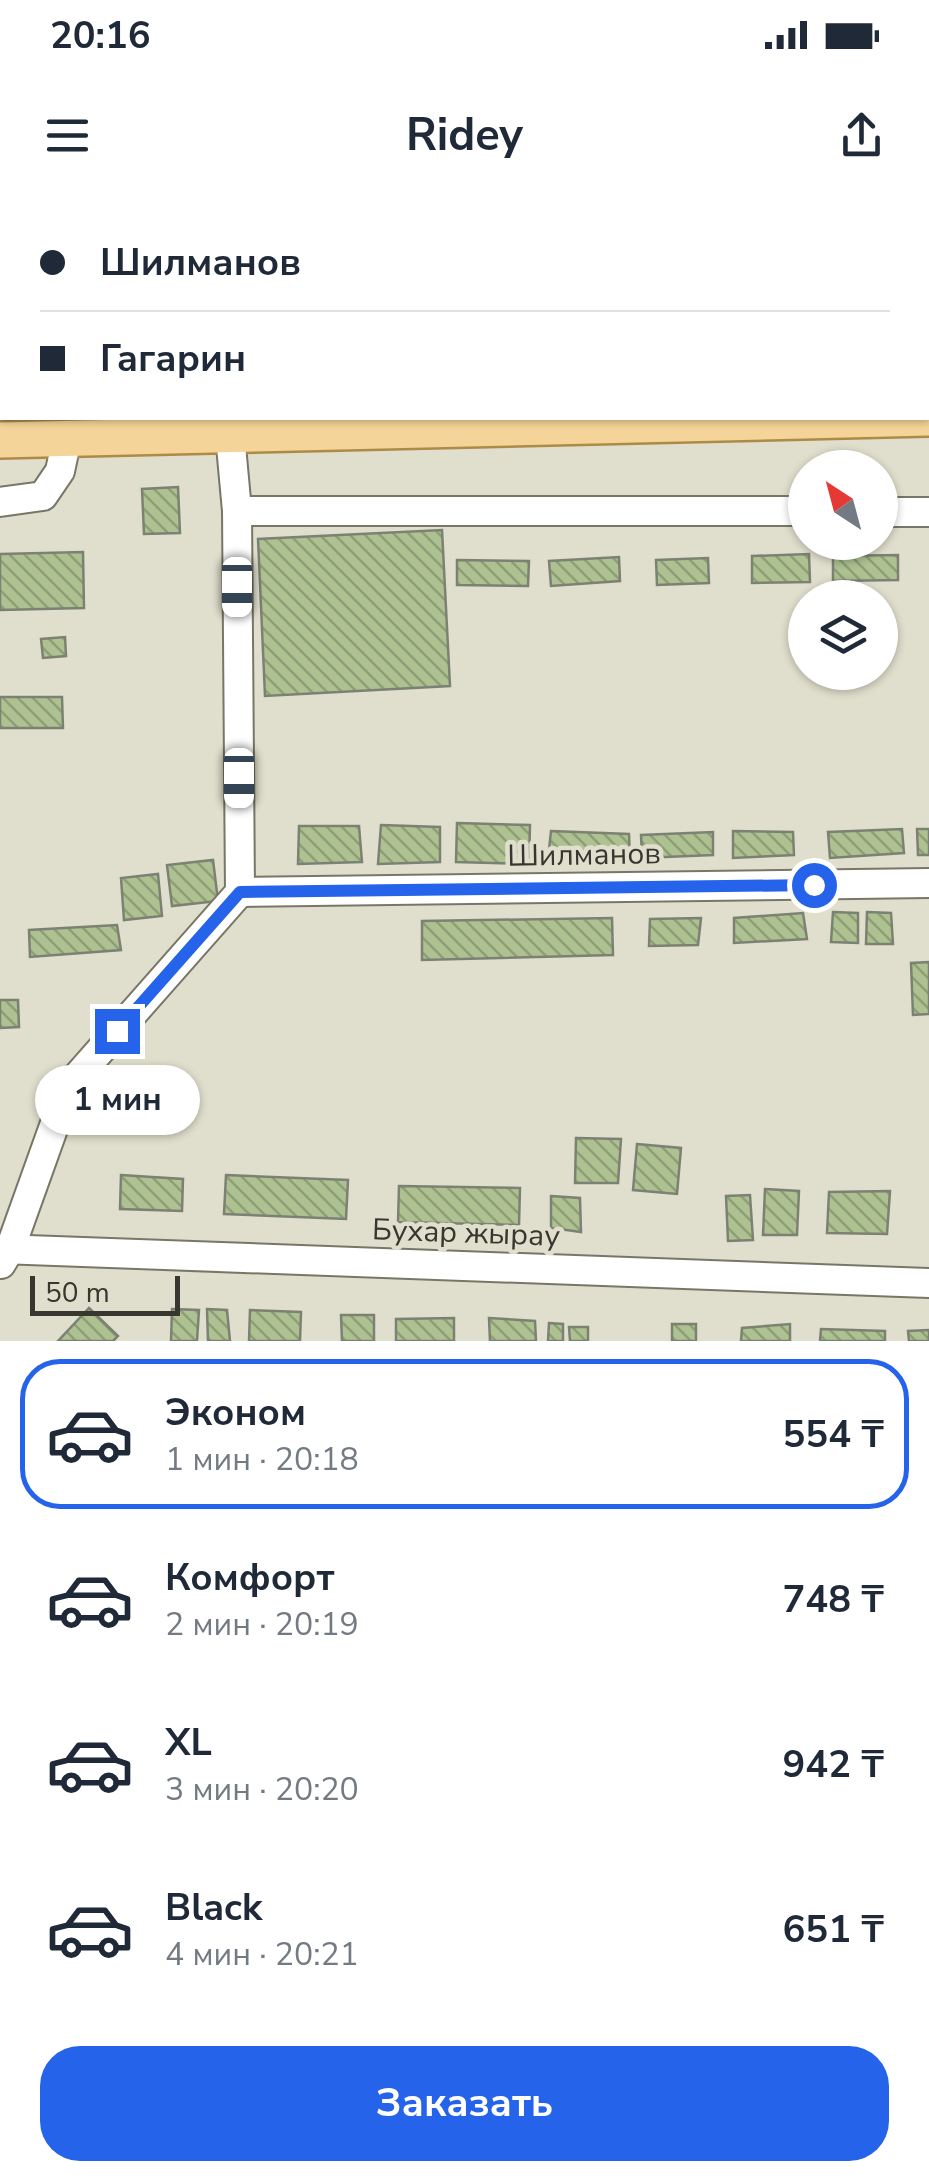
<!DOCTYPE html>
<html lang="ru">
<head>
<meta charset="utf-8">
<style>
  :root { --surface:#fff; --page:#f6f6f7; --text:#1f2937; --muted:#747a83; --line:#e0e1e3; --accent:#2563eb }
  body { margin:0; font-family:"Nunito Sans",sans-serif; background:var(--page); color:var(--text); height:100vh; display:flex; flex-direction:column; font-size:38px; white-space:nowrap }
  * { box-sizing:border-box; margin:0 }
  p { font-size:32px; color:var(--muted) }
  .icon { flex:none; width:55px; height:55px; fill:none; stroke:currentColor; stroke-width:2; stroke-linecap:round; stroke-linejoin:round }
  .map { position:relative; height:1141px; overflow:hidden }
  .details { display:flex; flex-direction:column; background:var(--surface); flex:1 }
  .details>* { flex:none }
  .banner { position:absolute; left:0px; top:0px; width:930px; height:220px; box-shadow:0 2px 8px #0004; display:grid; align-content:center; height:220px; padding:0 40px; background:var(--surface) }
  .needle { width:65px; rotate:324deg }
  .fabs { position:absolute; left:788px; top:250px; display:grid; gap:20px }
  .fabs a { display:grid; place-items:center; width:110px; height:110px; border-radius:50%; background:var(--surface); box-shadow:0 2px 8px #0004; font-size:50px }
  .scale { position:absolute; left:30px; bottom:25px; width:150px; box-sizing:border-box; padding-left:10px; border:5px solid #373730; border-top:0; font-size:28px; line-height:35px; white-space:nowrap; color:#373730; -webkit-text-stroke:8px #e0dfcd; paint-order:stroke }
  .end { position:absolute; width:45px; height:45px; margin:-22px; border:12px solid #2563eb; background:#fff; box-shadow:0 0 0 5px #fff }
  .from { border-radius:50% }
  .bubble { position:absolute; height:70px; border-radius:35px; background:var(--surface); box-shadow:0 2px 8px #0004; font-size:32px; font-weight:700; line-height:70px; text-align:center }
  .car { position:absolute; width:30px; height:60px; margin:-30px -15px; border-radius:12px; box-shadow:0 0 8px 2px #0007; background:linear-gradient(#fff 24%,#345 0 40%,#fff 0 76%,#345 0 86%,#fff 0) }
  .banner b { display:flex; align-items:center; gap:35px; height:95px; font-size:38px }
  .banner b+b { border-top:2px solid var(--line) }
  .banner i { width:25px; height:25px; background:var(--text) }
  ul { padding:18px 0 0; list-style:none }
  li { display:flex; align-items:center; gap:30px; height:150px; margin:0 20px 15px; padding:0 20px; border:5px solid transparent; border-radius:40px }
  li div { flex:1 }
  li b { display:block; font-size:38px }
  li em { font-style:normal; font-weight:700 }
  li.current { border-color:var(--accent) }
  li>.icon { width:90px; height:90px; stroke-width:1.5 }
  .button { display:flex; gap:20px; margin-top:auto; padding:20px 40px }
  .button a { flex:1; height:115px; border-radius:40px; background:var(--accent); color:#fff; font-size:40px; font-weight:700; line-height:115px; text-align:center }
  .status { display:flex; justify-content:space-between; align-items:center; height:70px; padding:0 50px; background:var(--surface); direction:ltr }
  .status svg { height:28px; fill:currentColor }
  header { display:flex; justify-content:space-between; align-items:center; height:130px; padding:0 40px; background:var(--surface); font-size:45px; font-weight:700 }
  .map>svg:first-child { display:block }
  .building { fill:url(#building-back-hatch); stroke:#7c8273; stroke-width:2.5 }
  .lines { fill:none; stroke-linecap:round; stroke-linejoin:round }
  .minor-casing { stroke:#787767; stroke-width:32 }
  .major-casing { stroke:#ad8b47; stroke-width:40 }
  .minor { stroke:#fff; stroke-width:28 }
  .major { stroke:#f4d498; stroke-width:35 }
  .rail-casing { stroke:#7e7e72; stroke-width:10 }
  .rail { stroke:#e0dfcd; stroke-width:6; stroke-dasharray:19; stroke-linecap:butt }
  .route { stroke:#2563eb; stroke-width:12 }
  .labels { text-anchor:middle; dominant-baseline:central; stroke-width:9; stroke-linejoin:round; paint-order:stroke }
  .street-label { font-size:30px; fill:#373730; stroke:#e0dfcd }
</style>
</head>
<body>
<div class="status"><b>20:16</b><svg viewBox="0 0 49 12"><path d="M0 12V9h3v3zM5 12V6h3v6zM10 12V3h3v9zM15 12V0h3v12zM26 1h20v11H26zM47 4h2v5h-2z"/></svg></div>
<header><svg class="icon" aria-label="menu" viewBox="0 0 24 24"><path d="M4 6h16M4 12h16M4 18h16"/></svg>Ridey<svg class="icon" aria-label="share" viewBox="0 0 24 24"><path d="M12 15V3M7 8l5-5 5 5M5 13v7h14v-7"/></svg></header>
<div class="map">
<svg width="929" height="1141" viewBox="0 0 929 1141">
  <defs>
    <pattern id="building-back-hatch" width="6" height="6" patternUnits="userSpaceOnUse" patternTransform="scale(2.5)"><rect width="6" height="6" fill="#aec191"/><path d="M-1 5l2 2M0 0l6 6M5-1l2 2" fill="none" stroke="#8e9e77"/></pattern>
  </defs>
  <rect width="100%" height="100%" fill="#e0dfcd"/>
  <g class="building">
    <polygon points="178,287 180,333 144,334 142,289"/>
    <polygon points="442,330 450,486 265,496 258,339"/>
    <polygon points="83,352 84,408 0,410 0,354"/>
    <polygon points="809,354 810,382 752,383 752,356"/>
    <polygon points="898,355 898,380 833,381 833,356"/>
    <polygon points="619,357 620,381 551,386 549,361"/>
    <polygon points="708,358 709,383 657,385 656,360"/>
    <polygon points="457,360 529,361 528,386 457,385"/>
    <polygon points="65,437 66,456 43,458 41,439"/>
    <polygon points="0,497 62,497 63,528 0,528"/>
    <polygon points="457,623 530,625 529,664 456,662"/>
    <polygon points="381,625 440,627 440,662 378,664"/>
    <polygon points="299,626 359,626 362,662 298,664"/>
    <polygon points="902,629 904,653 830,658 828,632"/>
    <polygon points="917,629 929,629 929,655 918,655"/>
    <polygon points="551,631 629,634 630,658 548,659"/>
    <polygon points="733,631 793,632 794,655 733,658"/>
    <polygon points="713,632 713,655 642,658 641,635"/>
    <polygon points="213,660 218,701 172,706 167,665"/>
    <polygon points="158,674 162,716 124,720 121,678"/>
    <polygon points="833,712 858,713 858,743 831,742"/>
    <polygon points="867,712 891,713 893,744 866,744"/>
    <polygon points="803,713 807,739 734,743 734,718"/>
    <polygon points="612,718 613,755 422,760 422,721"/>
    <polygon points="701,718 698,745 649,746 650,719"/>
    <polygon points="117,725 121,750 30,757 29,730"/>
    <polygon points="929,762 929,814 913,815 911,763"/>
    <polygon points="0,800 18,800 19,827 0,828"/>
    <polygon points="576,938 621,939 618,983 575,983"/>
    <polygon points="637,944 681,948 677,994 633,990"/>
    <polygon points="121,975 183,979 182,1011 120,1009"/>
    <polygon points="226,975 348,980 346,1019 224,1014"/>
    <polygon points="399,986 520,988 519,1025 398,1022"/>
    <polygon points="765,989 799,991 797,1035 763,1035"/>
    <polygon points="890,991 887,1034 827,1033 829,992"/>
    <polygon points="750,995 753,1040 728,1041 726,996"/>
    <polygon points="551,996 580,998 581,1032 551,1028"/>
    <polygon points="89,1108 118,1136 113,1141 58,1141"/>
    <polygon points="172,1109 199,1110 197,1141 171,1141"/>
    <polygon points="207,1109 227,1110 230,1141 208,1141"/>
    <polygon points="250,1110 301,1112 300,1141 249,1141"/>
    <polygon points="341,1115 374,1115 374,1141 342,1141"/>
    <polygon points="454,1118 454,1141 396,1141 396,1119"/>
    <polygon points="489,1118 535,1121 536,1141 490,1141"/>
    <polygon points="549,1123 563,1124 563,1141 548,1141"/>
    <rect x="672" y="1124" width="24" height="17"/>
    <polygon points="790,1124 790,1141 741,1141 742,1128"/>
    <polygon points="569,1127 588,1127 588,1141 570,1141"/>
    <polygon points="821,1129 885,1131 885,1141 820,1141"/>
    <polygon points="929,1130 929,1141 909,1141 908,1131"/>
  </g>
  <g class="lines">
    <defs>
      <g id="minor">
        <polyline points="0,302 43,296 60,271 67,238"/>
        <polyline points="237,311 805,311"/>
        <polyline points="880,312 929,312"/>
        <polyline points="240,692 929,683"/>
        <polyline points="0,1049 929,1083"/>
        <polyline points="1,1064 10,1049 68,887 240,692 237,311 230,235"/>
      </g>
      <polyline id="major" points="0,240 929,218"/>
    </defs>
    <use href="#minor" class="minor-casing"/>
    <use href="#major" class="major-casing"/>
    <use href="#minor" class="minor"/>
    <use href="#major" class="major"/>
    <defs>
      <g id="rail">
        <polyline points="928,51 929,51"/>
        <polyline points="0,66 2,66"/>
      </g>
    </defs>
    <use href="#rail" class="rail-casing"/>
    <use href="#rail" class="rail"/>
  </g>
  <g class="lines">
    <polyline class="route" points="117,831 240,692 814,685"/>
  </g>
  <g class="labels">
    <g class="street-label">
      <text transform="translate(584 655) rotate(-1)">Шилманов</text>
      <text transform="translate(466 1033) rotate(2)">Бухар жырау</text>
    </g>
  </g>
</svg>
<div class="fabs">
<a><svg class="needle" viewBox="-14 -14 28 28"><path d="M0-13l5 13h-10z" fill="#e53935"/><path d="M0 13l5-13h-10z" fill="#747a83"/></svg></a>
<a><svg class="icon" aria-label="layers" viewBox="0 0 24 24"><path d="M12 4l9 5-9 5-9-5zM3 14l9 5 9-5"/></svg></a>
</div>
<div class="scale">50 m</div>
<i class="end from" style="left:814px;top:685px"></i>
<i class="end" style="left:117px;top:831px"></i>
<div class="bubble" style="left:35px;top:865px;width:165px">1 мин</div>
<i class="car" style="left:237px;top:387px;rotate:180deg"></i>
<i class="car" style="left:239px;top:578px;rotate:180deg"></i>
<div class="banner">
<b><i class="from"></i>Шилманов</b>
<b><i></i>Гагарин</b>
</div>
</div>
<section class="details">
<ul>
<li class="current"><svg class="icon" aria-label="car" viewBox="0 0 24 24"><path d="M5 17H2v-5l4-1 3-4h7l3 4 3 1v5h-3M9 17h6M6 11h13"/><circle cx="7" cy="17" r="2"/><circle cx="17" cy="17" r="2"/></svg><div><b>Эконом</b><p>1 мин · 20:18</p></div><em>554 ₸</em></li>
<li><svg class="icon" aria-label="car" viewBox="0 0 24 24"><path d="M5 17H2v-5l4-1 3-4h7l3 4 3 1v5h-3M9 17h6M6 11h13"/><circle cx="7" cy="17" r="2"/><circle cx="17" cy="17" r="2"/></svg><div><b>Комфорт</b><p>2 мин · 20:19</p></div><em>748 ₸</em></li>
<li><svg class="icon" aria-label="car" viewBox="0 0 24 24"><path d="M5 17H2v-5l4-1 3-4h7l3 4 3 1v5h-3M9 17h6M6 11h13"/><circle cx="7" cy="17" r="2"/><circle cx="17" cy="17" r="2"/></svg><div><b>XL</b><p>3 мин · 20:20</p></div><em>942 ₸</em></li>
<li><svg class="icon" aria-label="car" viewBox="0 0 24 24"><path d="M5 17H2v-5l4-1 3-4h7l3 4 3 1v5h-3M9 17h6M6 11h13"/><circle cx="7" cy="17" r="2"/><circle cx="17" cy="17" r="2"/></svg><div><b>Black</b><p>4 мин · 20:21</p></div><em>651 ₸</em></li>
</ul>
<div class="button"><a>Заказать</a></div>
</section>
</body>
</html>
